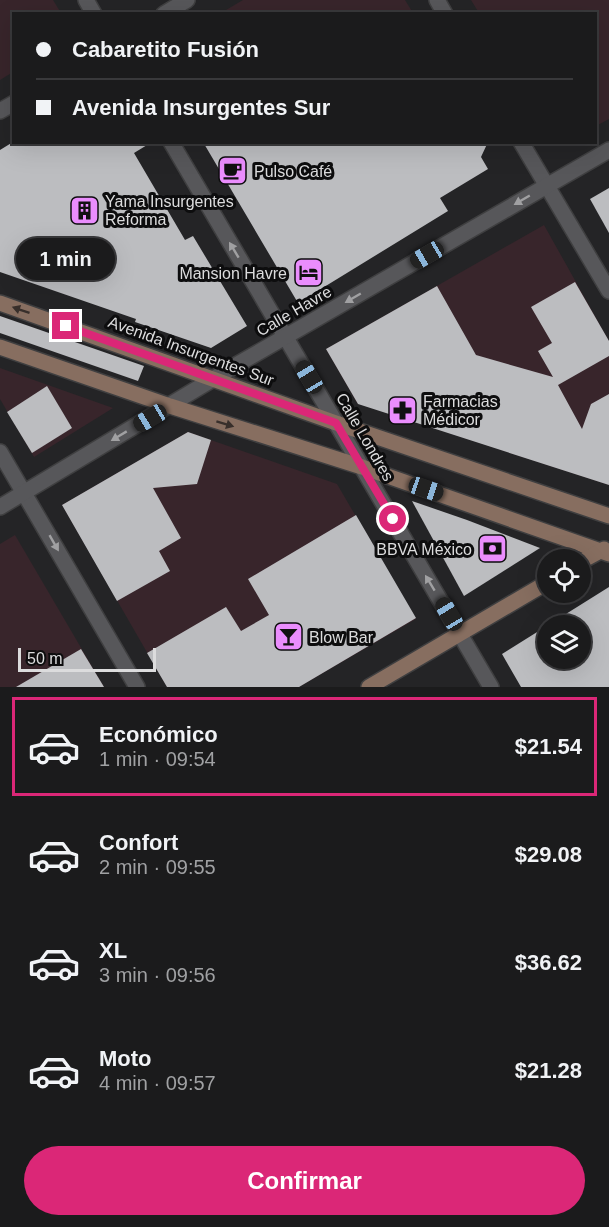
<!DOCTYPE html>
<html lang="es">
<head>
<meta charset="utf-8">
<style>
  :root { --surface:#1b1b1c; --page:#282829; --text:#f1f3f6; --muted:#a0a1a3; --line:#39393b; --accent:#db2777 }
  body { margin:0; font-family:Helvetica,sans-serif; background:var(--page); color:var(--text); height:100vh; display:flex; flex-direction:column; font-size:22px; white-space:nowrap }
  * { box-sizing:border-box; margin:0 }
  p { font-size:20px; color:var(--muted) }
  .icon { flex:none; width:33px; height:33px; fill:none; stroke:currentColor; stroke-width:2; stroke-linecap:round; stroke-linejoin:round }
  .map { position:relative; height:687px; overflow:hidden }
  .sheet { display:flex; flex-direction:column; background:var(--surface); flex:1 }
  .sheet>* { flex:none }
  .guide { position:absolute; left:12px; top:12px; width:585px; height:132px; border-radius:0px; box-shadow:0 6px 24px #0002,0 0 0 2px var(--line); display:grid; align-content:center; height:132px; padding:0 24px; background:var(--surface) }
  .buttons { position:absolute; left:537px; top:549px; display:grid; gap:12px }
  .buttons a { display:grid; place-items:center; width:54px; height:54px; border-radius:50%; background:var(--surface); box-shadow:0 6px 24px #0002,0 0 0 2px var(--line); font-size:30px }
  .scale { position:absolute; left:18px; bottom:15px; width:138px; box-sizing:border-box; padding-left:6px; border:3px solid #dcdcdd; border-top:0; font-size:16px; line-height:21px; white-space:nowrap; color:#dcdcdd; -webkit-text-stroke:4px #0d0d0e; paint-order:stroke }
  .end { position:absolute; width:27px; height:27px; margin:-14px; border:8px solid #db2777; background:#fff; box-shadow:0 0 0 3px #fff }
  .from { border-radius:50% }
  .bubble { position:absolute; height:42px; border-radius:21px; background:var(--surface); box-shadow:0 6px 24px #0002,0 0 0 2px var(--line); font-size:20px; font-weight:700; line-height:42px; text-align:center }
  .car { position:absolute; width:18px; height:36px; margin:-18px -9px; border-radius:8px; box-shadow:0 0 4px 2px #0007; background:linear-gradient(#222 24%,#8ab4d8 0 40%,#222 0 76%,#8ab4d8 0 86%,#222 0) }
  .guide b { display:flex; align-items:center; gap:21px; height:57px; font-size:22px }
  .guide b+b { border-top:2px solid var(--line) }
  .guide i { width:15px; height:15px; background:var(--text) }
  ul { padding:10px 0 0; list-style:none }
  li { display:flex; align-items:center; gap:18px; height:99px; margin:0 12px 9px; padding:0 12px; border:3px solid transparent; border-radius:0px }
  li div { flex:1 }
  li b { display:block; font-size:22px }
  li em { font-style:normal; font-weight:700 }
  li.on { border-color:var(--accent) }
  li>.icon { width:54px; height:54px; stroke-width:1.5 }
  .button { display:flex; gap:12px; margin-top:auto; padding:12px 24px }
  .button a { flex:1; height:69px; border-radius:36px; background:var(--accent); color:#fff; font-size:24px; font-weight:700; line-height:69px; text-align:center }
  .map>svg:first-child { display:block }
  .commercial { fill:#38252b }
  .building { fill:#bcbdc0; fill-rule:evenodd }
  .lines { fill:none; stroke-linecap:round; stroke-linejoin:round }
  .street-casing { stroke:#3f3f40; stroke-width:18 }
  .secondary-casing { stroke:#3f3f40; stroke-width:18 }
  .street { stroke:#57575a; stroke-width:15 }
  .secondary { stroke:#876e60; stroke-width:15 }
  .oneway { fill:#a0a0a2 }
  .oneway2 { fill:#382f2b }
  .route { stroke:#db2777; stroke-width:8 }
  .labels { text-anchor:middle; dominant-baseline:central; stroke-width:6; stroke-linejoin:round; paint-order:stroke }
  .poi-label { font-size:16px; fill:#dcdcdd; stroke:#0d0d0e; text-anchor:start }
  .street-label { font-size:16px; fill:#dcdcdd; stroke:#0d0d0e }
</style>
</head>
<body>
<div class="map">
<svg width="609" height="687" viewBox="0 0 609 687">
  <rect width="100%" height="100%" fill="#242426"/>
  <g class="commercial">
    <polygon points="0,0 53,0 61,13 14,14 13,72 0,80"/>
    <polygon points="243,0 405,0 413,13 221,13"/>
    <polygon points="471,0 609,0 609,119 596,126 596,14 479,13"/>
    <polygon points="544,225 609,341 609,485 357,403 326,349"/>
    <polygon points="0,368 113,408 34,457 0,399"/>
    <polygon points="188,432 337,484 416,619 299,687 167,687 62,505"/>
    <polygon points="15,535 104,687 0,687 0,544"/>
  </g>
  <g class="building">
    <polygon points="13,142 152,142 134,153 185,240 193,236 247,326 211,348 135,322 136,319 0,272 0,150"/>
    <polygon points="203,142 488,142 481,157 488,169 440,198 448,211 298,303"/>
    <polygon points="609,188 609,233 590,199"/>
    <polygon points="575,282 609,341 609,356 558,385 582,429 591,404 609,394 609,485 358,404 326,349 437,286 476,355 553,377 538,351 552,343 531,307"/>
    <polygon points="0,316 144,366 138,381 0,333"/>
    <polygon points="47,386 72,428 32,453 7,412"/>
    <polygon points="188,432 211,440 197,484 153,488 181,538 159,551 170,571 117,601 62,505"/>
    <polygon points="412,501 467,520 540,548 464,596"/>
    <polygon points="356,515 416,618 299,687 167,687 147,653 226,607 241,631 269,615 248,579"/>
    <path d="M609 587V687H521L502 654ZM548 626H580V658H548Z"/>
    <polygon points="81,649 104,687 16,687"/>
  </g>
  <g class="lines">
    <defs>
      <g id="street">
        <polyline points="86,0 94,14"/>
        <polyline points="437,0 445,14"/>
        <polyline points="164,14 187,0"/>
        <polyline points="0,111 14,103"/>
        <polyline points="171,142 491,687"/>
        <polyline points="521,142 609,291"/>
        <polyline points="0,452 137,687"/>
        <polyline points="0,507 238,364 609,150"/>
      </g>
      <g id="secondary">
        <polyline points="0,303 336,423 609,516"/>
        <polyline points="0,347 170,406 362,467 609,554"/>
        <polyline points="580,562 604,549"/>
        <polyline points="369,687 548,582"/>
      </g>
    </defs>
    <use href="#street" class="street-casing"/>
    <use href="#secondary" class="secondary-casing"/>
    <use href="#street" class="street"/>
    <use href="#secondary" class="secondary"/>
  </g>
  <defs><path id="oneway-solid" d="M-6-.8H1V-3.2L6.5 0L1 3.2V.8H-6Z" transform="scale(1.5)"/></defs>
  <g class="oneway">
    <use href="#oneway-solid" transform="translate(522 200) rotate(150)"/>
    <use href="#oneway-solid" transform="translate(234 250) rotate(-121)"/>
    <use href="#oneway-solid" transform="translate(353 298) rotate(150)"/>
    <use href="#oneway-solid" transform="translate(119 436) rotate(149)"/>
    <use href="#oneway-solid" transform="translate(54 543) rotate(60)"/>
    <use href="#oneway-solid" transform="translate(430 583) rotate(-121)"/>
  </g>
  <g class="oneway2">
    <use href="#oneway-solid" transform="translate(21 310) rotate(-161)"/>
    <use href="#oneway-solid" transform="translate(225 424) rotate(17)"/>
  </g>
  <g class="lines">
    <polyline class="route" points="66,326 336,423 393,519"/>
  </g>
  <defs>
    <symbol id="cafe-square" viewBox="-11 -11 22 22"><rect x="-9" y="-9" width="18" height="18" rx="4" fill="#ea8dfd" stroke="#0d0d0e"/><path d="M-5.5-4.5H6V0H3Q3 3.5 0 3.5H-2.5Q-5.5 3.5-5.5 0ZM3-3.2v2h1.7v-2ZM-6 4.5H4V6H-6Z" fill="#111"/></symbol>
    <symbol id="building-square" viewBox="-11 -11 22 22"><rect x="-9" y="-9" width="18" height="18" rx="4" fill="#ea8dfd" stroke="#0d0d0e"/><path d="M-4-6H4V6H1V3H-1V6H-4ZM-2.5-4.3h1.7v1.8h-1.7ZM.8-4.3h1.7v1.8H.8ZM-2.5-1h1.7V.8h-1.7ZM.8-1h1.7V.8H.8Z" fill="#111"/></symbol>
    <symbol id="hotel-square" viewBox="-11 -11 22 22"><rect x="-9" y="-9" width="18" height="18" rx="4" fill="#ea8dfd" stroke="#0d0d0e"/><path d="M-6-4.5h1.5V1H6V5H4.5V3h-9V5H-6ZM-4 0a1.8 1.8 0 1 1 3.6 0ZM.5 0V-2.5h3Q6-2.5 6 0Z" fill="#111"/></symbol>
    <symbol id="pharmacy-square" viewBox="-11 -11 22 22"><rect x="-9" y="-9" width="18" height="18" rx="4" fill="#ea8dfd" stroke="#0d0d0e"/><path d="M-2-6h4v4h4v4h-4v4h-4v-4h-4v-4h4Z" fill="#111"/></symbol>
    <symbol id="bank-square" viewBox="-11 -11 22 22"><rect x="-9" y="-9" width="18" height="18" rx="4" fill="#ea8dfd" stroke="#0d0d0e"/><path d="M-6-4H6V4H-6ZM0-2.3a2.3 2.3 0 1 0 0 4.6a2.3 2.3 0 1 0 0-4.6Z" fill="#111"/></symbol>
    <symbol id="bar-square" viewBox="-11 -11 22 22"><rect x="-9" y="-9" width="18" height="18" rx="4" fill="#ea8dfd" stroke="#0d0d0e"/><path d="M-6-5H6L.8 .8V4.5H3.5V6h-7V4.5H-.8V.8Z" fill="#111"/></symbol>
  </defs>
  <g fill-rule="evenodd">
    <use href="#cafe-square" x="216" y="154" width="33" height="33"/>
    <use href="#building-square" x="68" y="194" width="33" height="33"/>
    <use href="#hotel-square" x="292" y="256" width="33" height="33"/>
    <use href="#pharmacy-square" x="386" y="394" width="33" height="33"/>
    <use href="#bank-square" x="476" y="532" width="33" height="33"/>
    <use href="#bar-square" x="272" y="620" width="33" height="33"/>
  </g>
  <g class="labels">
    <g class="poi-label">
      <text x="254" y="171">Pulso Café</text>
      <text x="105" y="201">Yama Insurgentes<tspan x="105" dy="18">Reforma</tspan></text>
      <text x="287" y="273" text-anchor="end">Mansion Havre</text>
      <text x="423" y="401">Farmacias<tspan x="423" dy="18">Médicor</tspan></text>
      <text x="472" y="549" text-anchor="end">BBVA México</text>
      <text x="309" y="637">Blow Bar</text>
    </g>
    <g class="street-label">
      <text transform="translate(294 311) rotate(-30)">Calle Havre</text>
      <text transform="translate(191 351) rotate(20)">Avenida Insurgentes Sur</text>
      <text transform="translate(365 437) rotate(60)">Calle Londres</text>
    </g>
  </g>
</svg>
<div class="buttons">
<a><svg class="icon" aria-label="locate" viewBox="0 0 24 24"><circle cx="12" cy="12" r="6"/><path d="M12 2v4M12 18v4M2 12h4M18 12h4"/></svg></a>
<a><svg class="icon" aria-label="layers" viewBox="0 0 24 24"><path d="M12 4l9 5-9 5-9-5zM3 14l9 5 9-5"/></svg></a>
</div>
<div class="scale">50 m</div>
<i class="end from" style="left:393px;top:519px"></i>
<i class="end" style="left:66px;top:326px"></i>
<div class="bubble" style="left:16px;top:238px;width:99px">1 min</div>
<i class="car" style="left:427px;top:255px;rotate:240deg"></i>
<i class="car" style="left:309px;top:377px;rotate:329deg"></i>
<i class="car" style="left:150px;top:418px;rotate:239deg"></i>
<i class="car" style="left:426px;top:489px;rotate:109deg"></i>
<i class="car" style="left:449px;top:614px;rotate:329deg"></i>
<div class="guide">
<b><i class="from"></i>Cabaretito Fusión</b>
<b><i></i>Avenida Insurgentes Sur</b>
</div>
</div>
<section class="sheet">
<ul>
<li class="on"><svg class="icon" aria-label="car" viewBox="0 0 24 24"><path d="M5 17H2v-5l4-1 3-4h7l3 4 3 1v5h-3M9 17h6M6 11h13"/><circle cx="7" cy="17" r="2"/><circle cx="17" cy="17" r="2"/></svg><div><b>Económico</b><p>1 min · 09:54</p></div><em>$21.54</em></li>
<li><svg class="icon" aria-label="car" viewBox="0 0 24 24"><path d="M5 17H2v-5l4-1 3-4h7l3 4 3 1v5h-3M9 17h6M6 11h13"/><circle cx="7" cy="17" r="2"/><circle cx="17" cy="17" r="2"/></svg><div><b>Confort</b><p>2 min · 09:55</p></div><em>$29.08</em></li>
<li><svg class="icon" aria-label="car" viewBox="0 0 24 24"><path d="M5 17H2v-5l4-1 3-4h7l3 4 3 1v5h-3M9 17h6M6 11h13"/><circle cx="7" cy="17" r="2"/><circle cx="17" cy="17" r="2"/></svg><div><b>XL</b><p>3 min · 09:56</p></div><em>$36.62</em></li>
<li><svg class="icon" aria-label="car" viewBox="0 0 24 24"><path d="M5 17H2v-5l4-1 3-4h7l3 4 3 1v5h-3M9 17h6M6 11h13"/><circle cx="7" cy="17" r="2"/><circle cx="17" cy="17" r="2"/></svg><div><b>Moto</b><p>4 min · 09:57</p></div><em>$21.28</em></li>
</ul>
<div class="button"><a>Confirmar</a></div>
</section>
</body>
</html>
